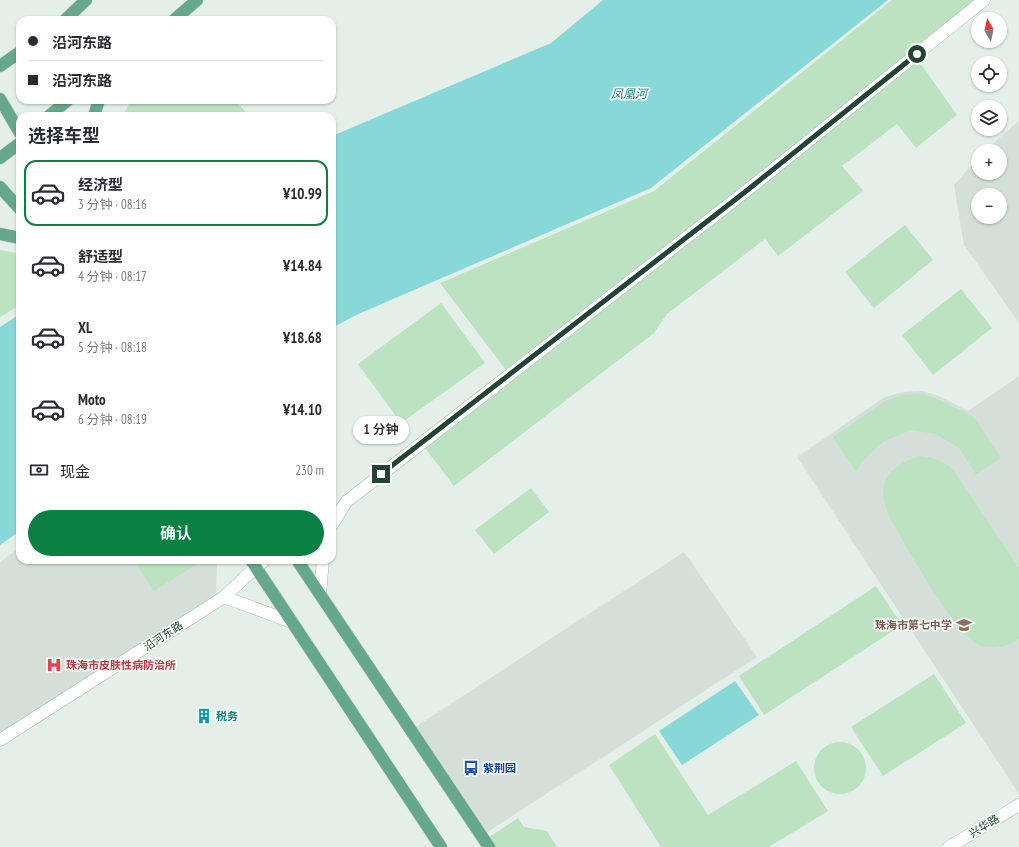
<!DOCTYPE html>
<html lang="zh">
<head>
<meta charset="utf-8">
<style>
  :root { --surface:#fff; --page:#f2f2f3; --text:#2b2b33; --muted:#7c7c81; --line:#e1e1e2; --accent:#0b8043 }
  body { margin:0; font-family:"PT Sans Narrow","Noto Sans SC",sans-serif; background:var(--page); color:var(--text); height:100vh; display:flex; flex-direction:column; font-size:15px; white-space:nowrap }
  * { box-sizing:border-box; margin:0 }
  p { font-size:13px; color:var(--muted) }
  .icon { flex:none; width:22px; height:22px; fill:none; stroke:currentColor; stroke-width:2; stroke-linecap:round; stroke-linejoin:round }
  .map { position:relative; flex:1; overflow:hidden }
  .details { position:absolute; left:16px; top:112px; width:320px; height:452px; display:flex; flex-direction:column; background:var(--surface); border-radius:12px; box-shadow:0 1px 3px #0004 }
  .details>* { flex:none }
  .top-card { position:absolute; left:16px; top:16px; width:320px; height:88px; border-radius:12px; box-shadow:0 1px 3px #0004; display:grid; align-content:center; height:88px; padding:0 12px; background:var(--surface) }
  .needle { width:26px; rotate:351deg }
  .tools { position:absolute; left:971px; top:12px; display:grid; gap:8px }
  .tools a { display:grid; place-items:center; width:36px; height:36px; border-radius:50%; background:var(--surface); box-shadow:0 1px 3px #0004; font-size:20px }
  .end { position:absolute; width:18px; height:18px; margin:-9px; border:5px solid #224335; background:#fff; box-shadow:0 0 0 2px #fff }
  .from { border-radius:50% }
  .bubble { position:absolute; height:28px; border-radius:14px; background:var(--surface); box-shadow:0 1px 3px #0004; font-size:13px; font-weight:600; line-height:28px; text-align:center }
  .top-card b { display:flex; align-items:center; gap:14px; height:38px; font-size:15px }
  .top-card b+b { border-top:1px solid var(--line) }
  .top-card i { width:10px; height:10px; background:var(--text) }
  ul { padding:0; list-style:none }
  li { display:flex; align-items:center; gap:12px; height:66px; margin:0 8px 6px; padding:0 4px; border:2px solid transparent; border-radius:12px }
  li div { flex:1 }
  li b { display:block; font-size:15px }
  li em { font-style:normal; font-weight:600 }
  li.current { border-color:var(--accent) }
  li>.icon { width:36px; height:36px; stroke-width:1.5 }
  h2 { padding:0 12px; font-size:18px; line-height:48px }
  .pay { display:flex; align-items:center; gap:10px; height:44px; padding:0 12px; font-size:15px }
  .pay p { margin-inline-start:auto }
  .action { display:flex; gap:8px; margin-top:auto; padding:8px 12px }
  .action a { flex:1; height:46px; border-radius:24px; background:var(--accent); color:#fff; font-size:16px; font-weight:600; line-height:46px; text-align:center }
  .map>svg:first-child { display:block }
  .built { fill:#d3dfd8; fill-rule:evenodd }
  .green { fill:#bde2c1 }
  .water { fill:#89d8d8 }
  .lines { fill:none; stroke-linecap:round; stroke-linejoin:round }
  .minor-casing { stroke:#a7b8af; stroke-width:13 }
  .tertiary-casing { stroke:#a7b8af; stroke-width:13 }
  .primary-casing { stroke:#c1cac6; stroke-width:13 }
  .minor { stroke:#fff; stroke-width:12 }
  .tertiary { stroke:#fff; stroke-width:12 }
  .primary { stroke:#66a88d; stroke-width:12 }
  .route { stroke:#224335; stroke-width:5 }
  .labels { text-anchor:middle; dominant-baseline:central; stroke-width:3.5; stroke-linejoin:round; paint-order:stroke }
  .education-label { font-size:11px; font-weight:bold; fill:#785e54; stroke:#f6fbf8; text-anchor:end }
  .street-label { font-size:11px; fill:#224335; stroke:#f6fbf8 }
  .health-label { font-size:11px; font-weight:bold; fill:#be3a42; stroke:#f6fbf8; text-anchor:start }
  .culture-label { font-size:11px; font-weight:bold; fill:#0d838f; stroke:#f6fbf8; text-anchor:start }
  .transit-label { font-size:11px; font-weight:bold; fill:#164399; stroke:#f6fbf8; text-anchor:start }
  .water-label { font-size:12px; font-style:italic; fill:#167f7f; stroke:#f6fbf8 }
</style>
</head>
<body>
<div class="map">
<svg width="1019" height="847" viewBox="0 0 1019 847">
  <rect width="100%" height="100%" fill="#e5efe9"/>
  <g class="built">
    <path d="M1019 121V323L964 245 954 185 978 158V173H1000V151H984ZM978 195H1000V217H978Z"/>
    <polygon points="1019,376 1019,794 797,457 885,397 904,392 922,391 939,396 968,411"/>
    <polygon points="20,547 20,560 217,560 216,596 0,733 0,562"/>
    <polygon points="684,552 757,657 483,835 412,729"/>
  </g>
  <g class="green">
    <polygon points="892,0 978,0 743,189 506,370 440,283 654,191"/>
    <polygon points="918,60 957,115 916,148 897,124 842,166 863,191 778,256 765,239 667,314 654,333 454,486 425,448"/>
    <polygon points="131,100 235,100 249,116 123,116"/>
    <polygon points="905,225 933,260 874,308 845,272"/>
    <polygon points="0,250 17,253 20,256 20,305 0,317"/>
    <polygon points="961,289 992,328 933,375 902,335"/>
    <polygon points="441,303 485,363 401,423 358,364"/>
    <polygon points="922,394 940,400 974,417 1001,458 976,474 959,448 936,434 911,430 883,442 864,459 856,471 833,437 885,401 902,395"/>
    <path d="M919 456C933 457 943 460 953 470L1019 568V639C1009 646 993 650 981 646 955 636 907 547 891 520 875 487 884 468 919 456Z"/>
    <polygon points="531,488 549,512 494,554 475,530"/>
    <polygon points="134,560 197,560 199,563 154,591"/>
    <polygon points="876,586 902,625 764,715 739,676"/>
    <polygon points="934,674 966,723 883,776 851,727"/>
    <polygon points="655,734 708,815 796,761 828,811 769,847 661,847 609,765"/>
    <circle cx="840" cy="768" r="26"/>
    <polygon points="518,818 524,827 547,831 557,847 494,847 488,838"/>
  </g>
  <g class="water">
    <polygon points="603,0 888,0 651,188 356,315 332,328 332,136 551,43"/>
    <polygon points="20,314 20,531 0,545 0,327"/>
    <polygon points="735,681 759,715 682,765 659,731"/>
  </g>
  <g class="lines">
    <defs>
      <g id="minor">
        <polyline points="224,597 256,567"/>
        <polyline points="0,740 224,597 292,622"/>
        <polyline points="949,847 1019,805"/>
      </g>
      <g id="tertiary">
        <polyline points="332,525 346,502 745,192 984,0"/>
        <polyline points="256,567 265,560"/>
        <polyline points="320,593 323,560"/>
      </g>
      <g id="primary">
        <polyline points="65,20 86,0"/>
        <polyline points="174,20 197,0"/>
        <polyline points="0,66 20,52"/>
        <polyline points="0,99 20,133"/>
        <polyline points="49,116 68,100"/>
        <polyline points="94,116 99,100"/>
        <polyline points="0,158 20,143"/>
        <polyline points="0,187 20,209"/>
        <polyline points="0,234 20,238"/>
        <polyline points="251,560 441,847"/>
        <polyline points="297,560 489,847"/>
      </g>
    </defs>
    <use href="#minor" class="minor-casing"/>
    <use href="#tertiary" class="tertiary-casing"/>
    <use href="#primary" class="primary-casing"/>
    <use href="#minor" class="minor"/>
    <use href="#tertiary" class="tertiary"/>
    <use href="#primary" class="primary"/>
  </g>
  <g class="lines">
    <polyline class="route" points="381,474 745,192 917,54"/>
  </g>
  <defs>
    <symbol id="school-bare" viewBox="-9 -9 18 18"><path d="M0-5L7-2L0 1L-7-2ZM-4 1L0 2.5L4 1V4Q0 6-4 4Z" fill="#8d6e63" stroke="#f6fbf8" stroke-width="2.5" paint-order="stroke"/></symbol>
    <symbol id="hospital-bare" viewBox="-9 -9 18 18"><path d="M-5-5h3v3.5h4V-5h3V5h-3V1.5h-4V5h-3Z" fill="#e0444e" stroke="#f6fbf8" stroke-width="2.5" paint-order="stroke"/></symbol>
    <symbol id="building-bare" viewBox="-9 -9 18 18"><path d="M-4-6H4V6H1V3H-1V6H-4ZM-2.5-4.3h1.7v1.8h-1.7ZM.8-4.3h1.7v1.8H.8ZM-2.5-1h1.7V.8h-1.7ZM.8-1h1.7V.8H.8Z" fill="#0f9aa8" stroke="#f6fbf8" stroke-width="2.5" paint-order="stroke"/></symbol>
    <symbol id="bus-bare" viewBox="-9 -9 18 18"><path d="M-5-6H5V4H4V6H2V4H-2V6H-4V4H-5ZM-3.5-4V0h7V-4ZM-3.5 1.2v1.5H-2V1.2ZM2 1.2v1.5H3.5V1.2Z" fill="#1a4fb4" stroke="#f6fbf8" stroke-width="2.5" paint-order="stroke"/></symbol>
  </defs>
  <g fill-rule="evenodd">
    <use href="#school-bare" x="953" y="614" width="22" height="22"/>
    <use href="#hospital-bare" x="43" y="654" width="22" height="22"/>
    <use href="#building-bare" x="193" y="705" width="22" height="22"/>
    <use href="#bus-bare" x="460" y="757" width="22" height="22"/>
  </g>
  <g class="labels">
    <g class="education-label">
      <text x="952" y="625">珠海市第七中学</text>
    </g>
    <g class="street-label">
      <text transform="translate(163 636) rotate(-33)">沿河东路</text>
      <text transform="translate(984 826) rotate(-31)">兴华路</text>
    </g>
    <g class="health-label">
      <text x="66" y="665">珠海市皮肤性病防治所</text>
    </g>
    <g class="culture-label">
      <text x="216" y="716">税务</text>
    </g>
    <g class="transit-label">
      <text x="483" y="768">紫荆园</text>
    </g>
    <g class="water-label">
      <text x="629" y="93">凤凰河</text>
    </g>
  </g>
</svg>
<div class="tools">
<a><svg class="needle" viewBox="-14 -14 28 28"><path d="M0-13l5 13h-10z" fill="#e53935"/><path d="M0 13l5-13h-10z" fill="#7c7c81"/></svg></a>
<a><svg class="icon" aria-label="locate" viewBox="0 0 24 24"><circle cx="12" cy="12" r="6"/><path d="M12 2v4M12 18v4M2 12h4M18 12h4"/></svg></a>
<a><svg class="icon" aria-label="layers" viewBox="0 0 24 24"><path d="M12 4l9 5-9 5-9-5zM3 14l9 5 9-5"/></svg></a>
<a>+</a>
<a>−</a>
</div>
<i class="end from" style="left:917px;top:54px"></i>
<i class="end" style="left:381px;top:474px"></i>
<div class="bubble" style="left:353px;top:416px;width:56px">1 分钟</div>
<div class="top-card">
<b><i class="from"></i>沿河东路</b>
<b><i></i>沿河东路</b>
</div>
<section class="details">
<h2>选择车型</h2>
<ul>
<li class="current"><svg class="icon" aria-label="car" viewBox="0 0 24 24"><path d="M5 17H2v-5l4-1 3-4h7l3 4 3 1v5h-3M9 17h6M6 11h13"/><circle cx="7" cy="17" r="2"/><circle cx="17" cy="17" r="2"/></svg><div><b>经济型</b><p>3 分钟 · 08:16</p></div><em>¥10.99</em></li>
<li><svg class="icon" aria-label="car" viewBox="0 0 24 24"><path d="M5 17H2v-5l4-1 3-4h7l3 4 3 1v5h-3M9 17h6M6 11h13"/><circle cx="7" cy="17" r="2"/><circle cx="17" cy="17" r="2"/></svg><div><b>舒适型</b><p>4 分钟 · 08:17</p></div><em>¥14.84</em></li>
<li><svg class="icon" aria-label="car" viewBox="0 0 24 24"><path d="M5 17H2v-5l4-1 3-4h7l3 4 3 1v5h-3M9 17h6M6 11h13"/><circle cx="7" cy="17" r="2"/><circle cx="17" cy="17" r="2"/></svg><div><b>XL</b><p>5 分钟 · 08:18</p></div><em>¥18.68</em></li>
<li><svg class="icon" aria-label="car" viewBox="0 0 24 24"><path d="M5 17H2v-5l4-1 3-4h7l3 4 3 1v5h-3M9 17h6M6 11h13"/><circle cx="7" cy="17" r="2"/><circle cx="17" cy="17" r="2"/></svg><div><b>Moto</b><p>6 分钟 · 08:19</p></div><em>¥14.10</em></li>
</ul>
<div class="pay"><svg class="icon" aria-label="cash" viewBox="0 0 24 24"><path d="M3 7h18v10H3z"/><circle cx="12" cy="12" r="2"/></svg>现金<p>230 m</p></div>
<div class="action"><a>确认</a></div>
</section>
</div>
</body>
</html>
